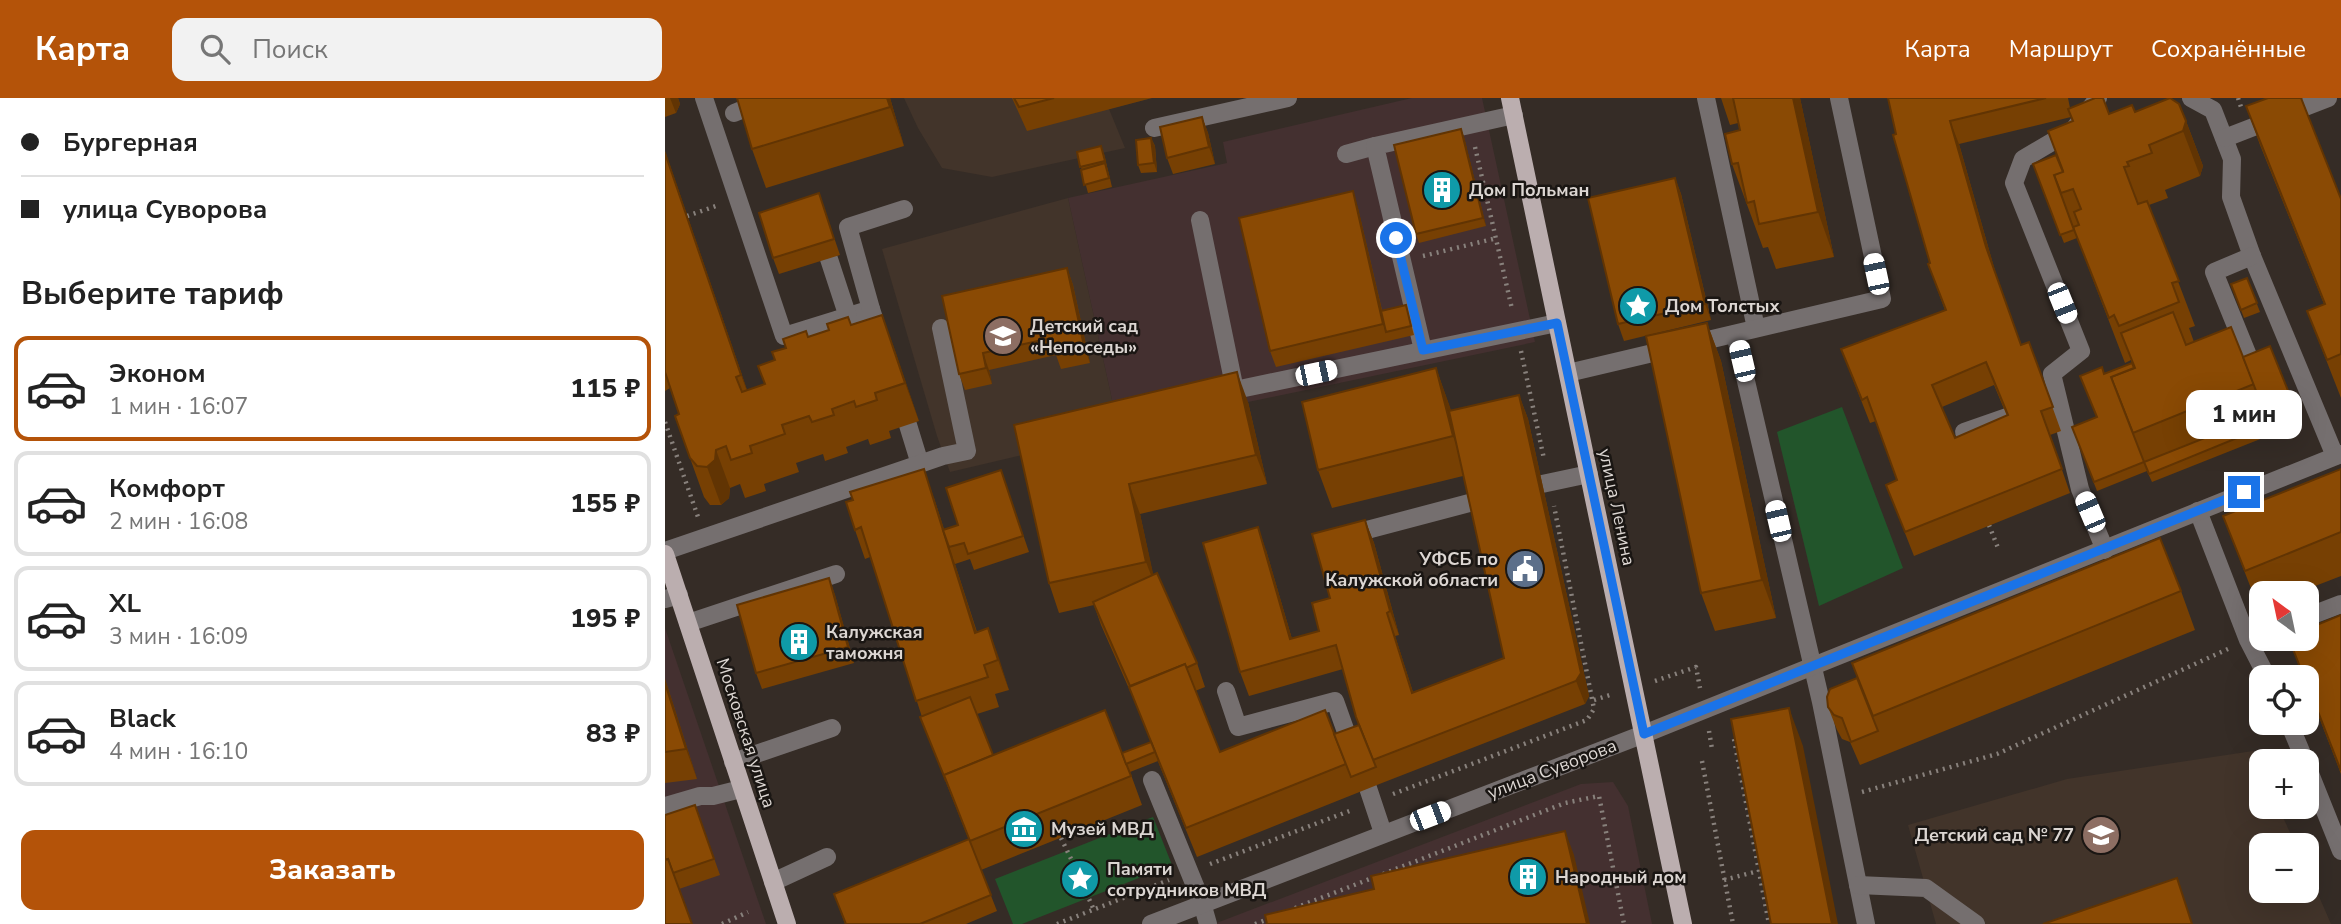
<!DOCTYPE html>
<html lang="ru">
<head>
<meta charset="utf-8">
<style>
  :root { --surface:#fff; --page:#f2f2f2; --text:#222; --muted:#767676; --line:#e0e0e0; --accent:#b45309 }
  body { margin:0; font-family:"Nunito Sans",sans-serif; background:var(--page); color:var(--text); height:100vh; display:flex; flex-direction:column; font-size:26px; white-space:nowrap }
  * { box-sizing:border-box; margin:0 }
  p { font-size:23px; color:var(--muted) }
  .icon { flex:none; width:38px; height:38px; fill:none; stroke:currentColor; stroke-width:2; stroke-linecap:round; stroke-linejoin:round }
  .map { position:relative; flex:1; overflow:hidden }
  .panel { display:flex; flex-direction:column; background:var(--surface); width:665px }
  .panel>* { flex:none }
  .guide { display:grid; align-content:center; height:154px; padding:0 21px; background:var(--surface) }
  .needle { width:46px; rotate:327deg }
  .controls { position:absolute; left:1584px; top:483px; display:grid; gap:14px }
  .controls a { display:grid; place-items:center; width:70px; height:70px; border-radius:14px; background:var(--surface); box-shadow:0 7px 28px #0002; font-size:35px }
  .end { position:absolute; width:32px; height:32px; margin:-16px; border:9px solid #1a73e8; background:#fff; box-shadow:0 0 0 4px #fff }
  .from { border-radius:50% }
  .bubble { position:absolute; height:49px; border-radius:14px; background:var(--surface); box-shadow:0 7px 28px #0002; font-size:23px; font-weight:800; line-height:49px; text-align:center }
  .car { position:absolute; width:21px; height:42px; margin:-21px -10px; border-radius:9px; box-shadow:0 0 5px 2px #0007; background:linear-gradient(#fff 24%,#345 0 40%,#fff 0 76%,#345 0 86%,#fff 0) }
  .guide b { display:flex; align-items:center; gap:24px; height:66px; font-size:26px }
  .guide b+b { border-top:2px solid var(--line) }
  .guide i { width:18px; height:18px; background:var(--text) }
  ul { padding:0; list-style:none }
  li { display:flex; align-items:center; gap:21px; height:105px; margin:0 14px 10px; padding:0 7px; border:4px solid var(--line); border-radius:14px }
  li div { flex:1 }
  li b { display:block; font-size:26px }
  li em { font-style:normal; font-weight:800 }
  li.selected { border-color:var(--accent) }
  li>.icon { width:63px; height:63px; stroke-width:1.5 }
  h2 { padding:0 21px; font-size:32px; line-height:84px }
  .action { display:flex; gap:14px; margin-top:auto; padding:14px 21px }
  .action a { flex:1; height:80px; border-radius:14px; background:var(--accent); color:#fff; font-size:28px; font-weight:800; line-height:80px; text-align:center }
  header { display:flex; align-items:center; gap:42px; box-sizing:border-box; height:98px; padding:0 35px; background:var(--accent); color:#fff }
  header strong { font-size:33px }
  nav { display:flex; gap:38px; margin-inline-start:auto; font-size:24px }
  .search { width:490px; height:63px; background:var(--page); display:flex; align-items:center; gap:18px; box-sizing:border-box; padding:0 24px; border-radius:14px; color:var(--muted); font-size:26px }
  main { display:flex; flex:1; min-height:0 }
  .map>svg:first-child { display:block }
  .commercial { fill:#443030 }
  .built { fill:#42342a }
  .green { fill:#22552b }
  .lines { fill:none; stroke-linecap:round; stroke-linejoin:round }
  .path { stroke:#88817c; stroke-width:4.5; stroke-dasharray:2 5; stroke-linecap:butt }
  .minor { stroke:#756f6f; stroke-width:18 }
  .major { stroke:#bbaeaf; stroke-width:18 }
  .wall { fill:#774003; fill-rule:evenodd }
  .shaded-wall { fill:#613403 }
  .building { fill:#8a4a04; stroke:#613403; stroke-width:2; fill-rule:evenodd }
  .route { stroke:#1a73e8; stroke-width:9 }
  .labels { text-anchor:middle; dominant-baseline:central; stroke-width:5; stroke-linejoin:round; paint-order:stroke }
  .poi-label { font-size:18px; font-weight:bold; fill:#dcd6d2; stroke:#1a1613; text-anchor:start }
  .street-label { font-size:18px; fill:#dcd6d2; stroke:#1a1613 }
</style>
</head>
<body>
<header>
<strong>Карта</strong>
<div class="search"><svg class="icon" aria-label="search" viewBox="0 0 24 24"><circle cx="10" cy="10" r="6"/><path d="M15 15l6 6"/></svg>Поиск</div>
<nav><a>Карта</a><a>Маршрут</a><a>Сохранённые</a></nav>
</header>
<main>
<section class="panel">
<div class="guide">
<b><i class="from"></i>Бургерная</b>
<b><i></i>улица Суворова</b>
</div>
<h2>Выберите тариф</h2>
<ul>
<li class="selected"><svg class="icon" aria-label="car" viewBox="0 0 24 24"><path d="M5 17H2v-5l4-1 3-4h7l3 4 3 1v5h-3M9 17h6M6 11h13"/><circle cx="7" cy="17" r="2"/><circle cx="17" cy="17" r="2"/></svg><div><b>Эконом</b><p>1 мин · 16:07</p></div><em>115 ₽</em></li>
<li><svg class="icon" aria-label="car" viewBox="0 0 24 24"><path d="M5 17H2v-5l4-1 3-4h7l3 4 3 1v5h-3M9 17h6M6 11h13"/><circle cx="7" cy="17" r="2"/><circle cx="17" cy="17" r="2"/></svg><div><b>Комфорт</b><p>2 мин · 16:08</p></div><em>155 ₽</em></li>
<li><svg class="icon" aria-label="car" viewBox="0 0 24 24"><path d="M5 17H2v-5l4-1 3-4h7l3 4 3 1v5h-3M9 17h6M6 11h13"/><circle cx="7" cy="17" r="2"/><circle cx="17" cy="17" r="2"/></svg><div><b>XL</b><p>3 мин · 16:09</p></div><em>195 ₽</em></li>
<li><svg class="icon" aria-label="car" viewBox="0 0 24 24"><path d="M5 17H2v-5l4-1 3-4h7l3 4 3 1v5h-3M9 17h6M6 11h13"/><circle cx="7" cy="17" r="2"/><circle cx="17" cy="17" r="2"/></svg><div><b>Black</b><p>4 мин · 16:10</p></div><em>83 ₽</em></li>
</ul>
<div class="action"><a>Заказать</a></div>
</section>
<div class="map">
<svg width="1676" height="826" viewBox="0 0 1676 826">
  <rect width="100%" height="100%" fill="#352c26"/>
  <g class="commercial">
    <polygon points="747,0 817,0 870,244 583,304 454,334 403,100 562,65 558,44"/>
    <polygon points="0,530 101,826 0,826"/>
    <polygon points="948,684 963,708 987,826 549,826 916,686"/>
  </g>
  <g class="built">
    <polygon points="239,0 487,0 444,11 460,50 327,79 277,70 253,30"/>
    <polygon points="403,100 454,334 285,374 272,338 217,151"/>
    <polygon points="1588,653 1596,671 1596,709 1613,709 1631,747 1596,747 1596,793 1642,793 1642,771 1666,826 1271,826 1243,727 1402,681"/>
  </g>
  <g class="green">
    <polygon points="1177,309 1238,470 1154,508 1112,334"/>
    <polygon points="488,719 507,767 357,826 348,826 330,781"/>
  </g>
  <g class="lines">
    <g class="path">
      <polyline points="1573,0 1576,9"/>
      <polyline points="810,49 847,211"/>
      <polyline points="22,118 51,108"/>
      <polyline points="758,158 832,140"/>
      <polyline points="856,253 879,361"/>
      <polyline points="0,324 33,419"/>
      <polyline points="1324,427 1333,450"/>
      <polyline points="990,583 1031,569 1035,590"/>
      <polyline points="929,602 948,596"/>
      <polyline points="1044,633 1047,651"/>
      <polyline points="1069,641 1104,826"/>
      <polyline points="1037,663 1068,826"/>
      <polyline points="1197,694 1332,656 1563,551"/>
      <polyline points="728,696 922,622 929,611 889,408"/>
      <polyline points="396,740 409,767 401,771 412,795 420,792 429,812"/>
      <polyline points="545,766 687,712"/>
      <polyline points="409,767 418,763 429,787 420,792"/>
      <polyline points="718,776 900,705 934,698 959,826"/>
      <polyline points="1059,782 1093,773"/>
      <polyline points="630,810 710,779"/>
      <polyline points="57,826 83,814"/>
      <polyline points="392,826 504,782"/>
      <polyline points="590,826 606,820"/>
    </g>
    <g class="minor">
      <polyline points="39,0 119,238 206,211 216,242"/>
      <polyline points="1041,0 1091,230"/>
      <polyline points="1433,0 1409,31 1358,61 1349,85 1416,253 1387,276 1415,391 1440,452"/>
      <polyline points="1526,0 1548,12 1567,61 1566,99 1587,158 1670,358"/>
      <polyline points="69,15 106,0"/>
      <polyline points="489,30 623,0"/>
      <polyline points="1560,40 1663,0"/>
      <polyline points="681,56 710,48"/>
      <polyline points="535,122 570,292 892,225"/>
      <polyline points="164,161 183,219"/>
      <polyline points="206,211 183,129 239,111"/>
      <polyline points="1070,236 1156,604 1201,826"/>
      <polyline points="758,252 710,48 849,17"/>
      <polyline points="1586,265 1549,174 1587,158"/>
      <polyline points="903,275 1217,201 1174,0"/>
      <polyline points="243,327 255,366"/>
      <polyline points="1299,334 1342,319"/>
      <polyline points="877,386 924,376"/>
      <polyline points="1533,413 1583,542 1602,579"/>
      <polyline points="683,437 808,404"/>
      <polyline points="0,453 278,358 302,353 276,230"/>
      <polyline points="0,501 14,497"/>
      <polyline points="1642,519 1676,506"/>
      <polyline points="23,525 171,476"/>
      <polyline points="561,593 573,629 670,603 686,648"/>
      <polyline points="1624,625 1640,663"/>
      <polyline points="68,664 167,630"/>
      <polyline points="1642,668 1676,753"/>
      <polyline points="487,682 537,805 543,826"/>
      <polyline points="703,690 718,735"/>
      <polyline points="0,708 35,698 48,698 76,691"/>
      <polyline points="108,784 162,759"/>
      <polyline points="1193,787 1261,790 1311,826"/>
      <polyline points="486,826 979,636 1676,356"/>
    </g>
    <g class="major">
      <polyline points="845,0 1018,826"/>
      <polyline points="0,456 122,826"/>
    </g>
  </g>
  <g class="wall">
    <polygon points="0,0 13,0 15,6 11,15 0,19"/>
    <polygon points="225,0 239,48 101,90 87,51"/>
    <polygon points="347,0 487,0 362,33"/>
    <polygon points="1056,0 1135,0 1169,159 1111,171 1103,149 1098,150 1067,66 1075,32 1073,25 1065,27"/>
    <path d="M1223 0H1403L1405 10 1444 16 1470 14 1521 23 1538 68 1535 78 1500 92 1503 100 1484 107 1530 228 1524 230 1529 244 1578 259 1605 248 1631 313 1603 324 1608 336 1487 384 1482 373 1432 393 1407 329 1432 319 1439 276 1467 265 1466 262 1460 265 1412 140 1399 145 1368 66 1391 57 1407 23 1406 19 1294 46 1330 173 1356 247 1364 244 1396 333 1385 337 1405 395 1249 458 1221 387 1232 382 1211 323 1205 325 1176 251 1280 212 1263 166 1265 165ZM1329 287 1342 318 1290 340 1277 309Z"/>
    <polygon points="1581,8 1676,101 1676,300 1642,213 1659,206 1595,47"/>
    <polygon points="537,19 543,35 550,66 508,76 502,60"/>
    <polygon points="796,31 799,39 821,128 754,145 751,136"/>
    <polygon points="486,40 490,48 492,74 476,75 473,67"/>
    <polygon points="0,53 82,292 100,286 110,262 121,250 143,239 186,227 217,217 254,323 224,333 226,340 205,347 203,341 181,349 183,355 160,363 158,356 131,365 134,374 99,386 101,393 80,400 75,386 65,390 64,400 56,407 45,407 39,399 25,360 14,316 5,290 0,293"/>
    <polygon points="412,54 439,56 447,89 423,95"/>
    <polygon points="1010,80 1016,96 1046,222 959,243 953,226"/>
    <polygon points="154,95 175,157 114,176 108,160"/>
    <polygon points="693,110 717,212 741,207 749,237 611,269 605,253"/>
    <polygon points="402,170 408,187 425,265 396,271 391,257 324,272 327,286 300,292 294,276"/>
    <polygon points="1582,180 1595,214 1579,220 1566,186"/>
    <polygon points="1042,225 1056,263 1111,520 1050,533 1036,495"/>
    <polygon points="771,270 786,313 854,297 863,321 924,598 920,606 717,685 532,759 492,661 493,663 465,674 477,707 316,772 332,813 301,826 180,826 169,796 304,742 255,619 257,619 205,459 200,461 190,432 269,400 279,431 293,427 336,372 364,454 309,472 305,461 290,466 312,534 323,530 344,592 330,596 334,609 312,616 328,657 457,655 486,644 469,602 436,527 429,507 394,515 384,485 349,327 583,304 602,386 475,416 488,477 532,565 540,589 530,593 555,654 669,636 694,627 678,571 584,598 575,574 601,452 627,541 654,533 665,500 700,422 709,445 734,537 730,538 748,594 839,560 798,378 667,410 653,372"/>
    <polygon points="1676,371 1676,478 1632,495 1596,495 1596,510 1594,511 1558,418"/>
    <polygon points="164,480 170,497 189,565 97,591 91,575"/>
    <polygon points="1516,493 1530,532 1195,667 1185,644 1177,641 1172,632 1163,609"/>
    <polygon points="1676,517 1676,676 1642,588 1642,579 1638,579 1624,541"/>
    <polygon points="0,581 4,593 32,681 0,685"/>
    <polygon points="30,707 55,777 14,791 0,826 0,717"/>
  </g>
  <g class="shaded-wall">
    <polygon points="5,0 13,0 15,6 11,15"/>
    <polygon points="222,0 225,0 239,48 225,9"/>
    <polygon points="1128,0 1135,0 1169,159 1153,114"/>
    <polygon points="537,19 543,35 550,66 544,49"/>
    <polygon points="1285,23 1294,46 1330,173 1321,149"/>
    <polygon points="1521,23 1538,68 1535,78 1518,33"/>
    <polygon points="796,31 799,39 821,128 818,120"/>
    <polygon points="486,40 490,48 492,74 489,65"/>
    <polygon points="0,53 90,315 76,277"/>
    <polygon points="1010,80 1016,96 1046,222 1040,206"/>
    <polygon points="688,93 693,110 722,234 721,234 718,226"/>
    <polygon points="402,170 408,187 425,265 419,248"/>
    <polygon points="217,217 231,255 254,323 240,285"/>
    <polygon points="1042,225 1056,263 1111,520 1097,482"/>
    <polygon points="318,255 324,272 327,286 321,270"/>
    <polygon points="771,270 785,309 802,377 788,338"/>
    <polygon points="572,274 583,304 602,386 591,357"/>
    <polygon points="854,297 863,321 924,598 920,606 911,583"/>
    <polygon points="51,352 65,390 64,400 56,407 42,369"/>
    <polygon points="259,371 269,400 321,564 310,535"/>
    <polygon points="464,386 475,416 492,493 481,464"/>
    <polygon points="700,422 709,445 734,537 725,513"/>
    <polygon points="593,429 601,452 632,558 625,541"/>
    <polygon points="164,480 170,497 189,565 183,549"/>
    <polygon points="722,515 730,538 755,618 747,595"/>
    <polygon points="323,530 334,560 344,592 333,562"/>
    <polygon points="0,581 32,681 21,651 0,585"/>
    <polygon points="1124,610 1138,648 1173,826 1167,826"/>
    <polygon points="900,733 909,757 925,826 922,826"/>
  </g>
  <g class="building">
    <polygon points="72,0 222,0 225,9 87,51"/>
    <polygon points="349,0 389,0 354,9"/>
    <polygon points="1068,0 1128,0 1153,114 1094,126 1089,103 1082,105 1073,65 1067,66 1060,36 1075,32"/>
    <path d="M1223 0H1381L1285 23 1321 149 1356 247 1364 244 1388 309 1376 313 1397 371 1240 434 1221 387 1232 382 1202 299 1197 302 1176 251 1281 212 1263 166 1265 165 1228 37 1231 36ZM1321 264 1343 317 1290 340 1267 287Z"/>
    <polygon points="1430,0 1438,0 1444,16 1467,7 1470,14 1505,0 1514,6 1521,23 1518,33 1484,47 1487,55 1462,64 1464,68 1459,69 1473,106 1482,103 1514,183 1507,185 1514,204 1454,228 1449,217 1444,220 1408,129 1414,127 1409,114 1416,111 1408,91 1396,95 1389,77 1398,73 1383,33 1408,23 1403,11"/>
    <polygon points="1603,0 1636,0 1676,101 1676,256 1662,262 1642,213 1660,206 1581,8"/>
    <polygon points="537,19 544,49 502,60 495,29"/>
    <polygon points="796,31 818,120 751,136 729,47"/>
    <polygon points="486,40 489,65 473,67 471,42"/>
    <polygon points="436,48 440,63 415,69 412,54"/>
    <polygon points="0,55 76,277 71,279 77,294 100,286 93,268 110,262 107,254 121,250 118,241 141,233 143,239 164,232 162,226 183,219 186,227 217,217 240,285 210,295 212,302 191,309 189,303 167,311 169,317 147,324 144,318 117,327 120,336 85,348 87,355 66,362 61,348 51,352 50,362 42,369 32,368 25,360 10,318 14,316 0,274"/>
    <polygon points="1391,57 1398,74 1389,77 1409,132 1395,137 1368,66"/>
    <polygon points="440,65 444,80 419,87 416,72"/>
    <polygon points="1010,80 1040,206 953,226 923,100"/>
    <polygon points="688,93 718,226 605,253 574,120"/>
    <polygon points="154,95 169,141 108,160 94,115"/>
    <polygon points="402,170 419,248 391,254 387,240 318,255 321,270 294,276 277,198"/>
    <polygon points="1582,180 1592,205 1576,212 1566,186"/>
    <polygon points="741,207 746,228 721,234 716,213"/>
    <polygon points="1508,214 1521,247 1566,229 1589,286 1468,335 1446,279 1470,270 1456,235"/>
    <polygon points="1042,225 1097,482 1036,495 981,238"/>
    <polygon points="1605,248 1628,305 1600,316 1578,259"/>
    <polygon points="1467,265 1469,270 1446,279 1479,364 1429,384 1407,329 1432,319 1415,278 1437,269 1439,276"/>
    <polygon points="771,270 788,338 653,372 637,304"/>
    <polygon points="572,274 591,357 464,386 481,464 384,485 349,327"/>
    <polygon points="854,297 916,575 911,583 708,662 691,619 671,547 575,574 538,445 593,429 625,541 654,533 647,505 665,500 647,436 700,422 725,513 722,515 747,595 839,560 784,313"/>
    <polygon points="1600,316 1604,327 1484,376 1479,364"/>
    <polygon points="259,371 310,535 323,530 333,562 319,567 323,579 251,603 196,429 190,432 181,404 188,402 185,394"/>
    <polygon points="1676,371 1676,434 1580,473 1558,418"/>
    <polygon points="336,372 358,438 303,456 299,445 284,449 278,432 293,427 281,390"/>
    <polygon points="1495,440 1516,493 1208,618 1187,565"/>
    <polygon points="492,475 532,565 521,570 520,566 465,588 428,504"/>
    <polygon points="164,480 183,549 91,575 72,507"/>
    <polygon points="1676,517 1676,673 1642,585 1642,579 1639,579 1624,541 1642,541 1642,531"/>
    <polygon points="520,566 555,654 660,612 681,666 521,730 464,589"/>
    <polygon points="1192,580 1213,633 1186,644 1177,620 1169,617 1163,609 1162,599 1165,591"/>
    <polygon points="0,585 21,651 0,654"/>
    <polygon points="305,599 328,657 279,677 281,683 255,619"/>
    <polygon points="1124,610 1167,826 1106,826 1066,621"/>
    <polygon points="440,612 466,678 305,743 279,677"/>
    <polygon points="694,627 711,669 686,679 669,636"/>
    <polygon points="486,644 490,654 461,666 457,655"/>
    <polygon points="30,707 49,761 8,775 3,761 0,762 0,717"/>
    <polygon points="900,733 922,826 602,826 600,817 709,791 706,778"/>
    <polygon points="304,741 326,797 255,826 181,826 169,796"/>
    <polygon points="3,761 27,826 0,826 0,762"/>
    <polygon points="1512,780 1527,826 1378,826"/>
  </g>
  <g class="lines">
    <polyline class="route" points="731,140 758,252 892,225 979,636 1579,394"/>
  </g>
  <defs>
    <symbol id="building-disc" viewBox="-11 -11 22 22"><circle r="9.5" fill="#0f9aa8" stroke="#1a1613"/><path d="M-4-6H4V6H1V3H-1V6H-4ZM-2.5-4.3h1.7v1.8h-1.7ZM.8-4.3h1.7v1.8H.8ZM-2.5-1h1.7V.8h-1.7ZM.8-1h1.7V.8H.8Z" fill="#fff"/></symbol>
    <symbol id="sight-disc" viewBox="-11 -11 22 22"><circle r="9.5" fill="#0f9aa8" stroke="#1a1613"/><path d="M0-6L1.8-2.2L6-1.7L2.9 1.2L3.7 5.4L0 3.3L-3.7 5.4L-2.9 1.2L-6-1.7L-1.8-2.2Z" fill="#fff"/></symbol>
    <symbol id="school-disc" viewBox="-11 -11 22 22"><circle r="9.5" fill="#8d6e63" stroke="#1a1613"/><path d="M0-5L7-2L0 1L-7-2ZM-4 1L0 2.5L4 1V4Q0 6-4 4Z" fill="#fff"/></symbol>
    <symbol id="civic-disc" viewBox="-11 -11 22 22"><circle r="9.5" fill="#5c6f8a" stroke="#1a1613"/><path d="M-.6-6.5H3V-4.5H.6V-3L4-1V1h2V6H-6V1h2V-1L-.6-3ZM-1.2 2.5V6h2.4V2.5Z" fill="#fff"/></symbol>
    <symbol id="museum-disc" viewBox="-11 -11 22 22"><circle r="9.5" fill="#0f9aa8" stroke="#1a1613"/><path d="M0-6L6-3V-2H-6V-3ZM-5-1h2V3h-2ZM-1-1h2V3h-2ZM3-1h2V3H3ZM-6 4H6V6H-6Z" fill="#fff"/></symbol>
  </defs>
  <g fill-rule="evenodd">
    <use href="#building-disc" x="755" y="70" width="44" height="44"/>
    <use href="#sight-disc" x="951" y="186" width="44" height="44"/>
    <use href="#school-disc" x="316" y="216" width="44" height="44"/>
    <use href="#civic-disc" x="838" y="449" width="44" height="44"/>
    <use href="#building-disc" x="112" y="522" width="44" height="44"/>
    <use href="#museum-disc" x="337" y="709" width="44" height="44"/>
    <use href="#school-disc" x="1414" y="715" width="44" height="44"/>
    <use href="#building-disc" x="841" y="757" width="44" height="44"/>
    <use href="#sight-disc" x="393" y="759" width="44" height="44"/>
  </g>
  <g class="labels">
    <g class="poi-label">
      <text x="804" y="92">Дом Польман</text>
      <text x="1000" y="208">Дом Толстых</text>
      <text x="365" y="228">Детский сад<tspan x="365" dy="21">«Непоседы»</tspan></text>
      <text x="833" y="461" text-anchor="end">УФСБ по<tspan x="833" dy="21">Калужской области</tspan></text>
      <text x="161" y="534">Калужская<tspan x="161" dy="21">таможня</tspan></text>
      <text x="386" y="731">Музей МВД</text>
      <text x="1409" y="737" text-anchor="end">Детский сад № 77</text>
      <text x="442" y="771">Памяти<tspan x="442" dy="21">сотрудников МВД</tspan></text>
      <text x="890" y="779">Народный дом</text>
    </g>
    <g class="street-label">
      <text transform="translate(952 409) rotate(78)">улица Ленина</text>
      <text transform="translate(81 635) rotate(72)">Московская улица</text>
      <text transform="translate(887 671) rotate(-21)">улица Суворова</text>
    </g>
  </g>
</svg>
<div class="controls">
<a><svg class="needle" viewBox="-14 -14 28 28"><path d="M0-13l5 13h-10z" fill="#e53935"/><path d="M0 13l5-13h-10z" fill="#767676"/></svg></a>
<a><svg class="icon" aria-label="locate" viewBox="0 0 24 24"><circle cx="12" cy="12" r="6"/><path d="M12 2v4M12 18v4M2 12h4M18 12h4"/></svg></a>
<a>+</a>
<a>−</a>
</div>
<i class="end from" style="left:731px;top:140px"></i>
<i class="end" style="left:1579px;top:394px"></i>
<div class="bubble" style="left:1521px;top:292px;width:116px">1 мин</div>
<i class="car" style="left:1211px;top:176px;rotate:348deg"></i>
<i class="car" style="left:1397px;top:205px;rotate:158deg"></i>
<i class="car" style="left:1077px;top:263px;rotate:347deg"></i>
<i class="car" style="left:651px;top:275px;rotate:78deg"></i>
<i class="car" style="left:1425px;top:414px;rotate:337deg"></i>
<i class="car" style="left:1113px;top:423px;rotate:347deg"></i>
<i class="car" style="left:765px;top:718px;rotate:69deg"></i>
</div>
</main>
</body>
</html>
